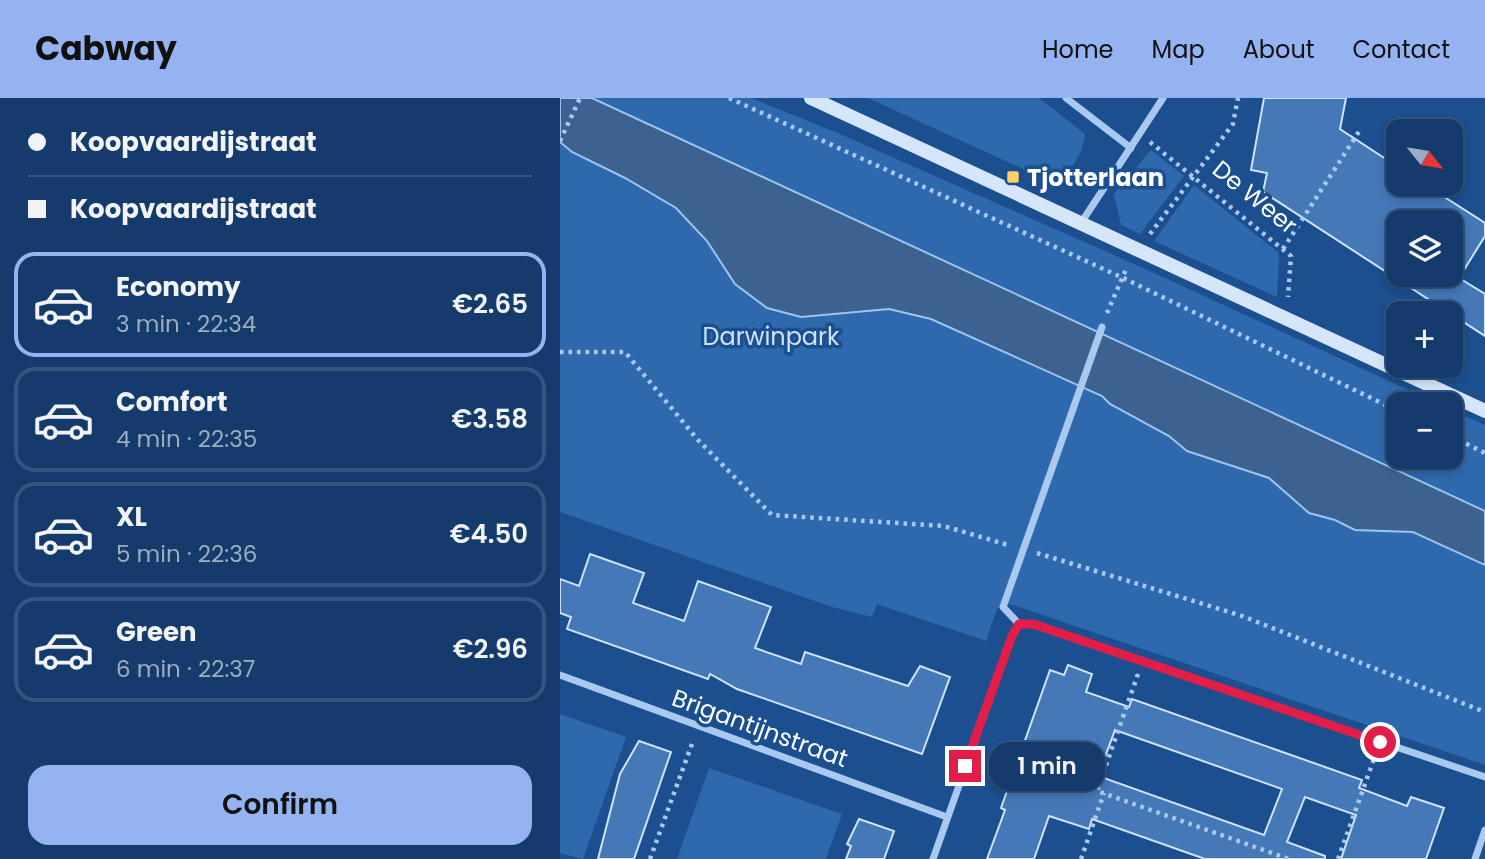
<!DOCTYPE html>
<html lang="en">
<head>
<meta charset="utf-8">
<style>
  :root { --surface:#143b6b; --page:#1d4271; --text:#f1f3f6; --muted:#9dadc1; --line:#33557e; --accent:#95b2f1 }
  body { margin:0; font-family:Poppins,sans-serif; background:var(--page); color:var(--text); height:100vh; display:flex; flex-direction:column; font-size:26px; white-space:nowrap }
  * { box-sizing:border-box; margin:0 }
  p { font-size:23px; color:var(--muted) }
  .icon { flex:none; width:38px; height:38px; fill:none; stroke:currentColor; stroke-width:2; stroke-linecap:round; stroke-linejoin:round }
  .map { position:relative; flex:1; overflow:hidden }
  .details { display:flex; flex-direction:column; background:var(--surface); width:560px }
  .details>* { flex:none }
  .hud { display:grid; align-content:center; height:154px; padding:0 28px; background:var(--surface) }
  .needle { width:46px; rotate:120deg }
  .buttons { position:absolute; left:826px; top:21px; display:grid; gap:14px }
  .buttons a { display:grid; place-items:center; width:77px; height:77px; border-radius:14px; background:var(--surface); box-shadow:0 4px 10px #0003,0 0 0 2px var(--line); font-size:35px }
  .end { position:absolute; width:32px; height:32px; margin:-16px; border:9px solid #e11d48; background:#fff; box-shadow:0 0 0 4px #fff }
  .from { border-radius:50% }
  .bubble { position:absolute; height:49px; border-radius:21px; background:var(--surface); box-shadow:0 4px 10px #0003,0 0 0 2px var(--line); font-size:23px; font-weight:600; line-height:49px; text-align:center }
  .hud b { display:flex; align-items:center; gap:24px; height:66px; font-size:26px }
  .hud b+b { border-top:2px solid var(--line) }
  .hud i { width:18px; height:18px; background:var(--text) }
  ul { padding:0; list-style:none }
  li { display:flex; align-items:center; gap:21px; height:105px; margin:0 14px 10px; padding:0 14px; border:4px solid var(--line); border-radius:21px }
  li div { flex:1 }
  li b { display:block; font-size:26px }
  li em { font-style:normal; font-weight:600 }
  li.on { border-color:var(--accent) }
  li>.icon { width:63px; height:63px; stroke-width:1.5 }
  .action { display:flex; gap:14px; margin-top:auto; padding:14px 28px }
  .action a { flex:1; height:80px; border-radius:21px; background:var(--accent); color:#111; font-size:28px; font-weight:600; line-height:80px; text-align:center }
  header { display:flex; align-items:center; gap:42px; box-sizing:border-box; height:98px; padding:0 35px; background:var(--accent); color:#111 }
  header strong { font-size:33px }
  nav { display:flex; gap:38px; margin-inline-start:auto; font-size:24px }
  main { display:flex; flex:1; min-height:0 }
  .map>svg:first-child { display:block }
  .green { fill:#2e69ad }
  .water { fill:#3c6290; stroke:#9cc4f0; stroke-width:2 }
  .building { fill:#4478b7; stroke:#cfe3fa; stroke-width:2; fill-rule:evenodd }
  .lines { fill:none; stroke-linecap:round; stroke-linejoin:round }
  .path { stroke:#a9c9ee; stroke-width:4.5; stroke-dasharray:3.5 5; stroke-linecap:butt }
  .street { stroke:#a9c9ee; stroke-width:7 }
  .secondary { stroke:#d6e6fa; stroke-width:14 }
  .route { stroke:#e11d48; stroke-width:9 }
  .poi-dot { fill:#ffd166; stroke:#1b4f8f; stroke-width:2.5 }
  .labels { text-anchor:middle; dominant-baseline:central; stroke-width:7; stroke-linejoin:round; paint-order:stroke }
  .poi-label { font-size:24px; font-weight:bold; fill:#fff; stroke:#1b4f8f; text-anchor:start }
  .street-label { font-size:24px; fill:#fff; stroke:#1b4f8f }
  .park-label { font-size:24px; fill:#cfe3fa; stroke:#1b4f8f }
</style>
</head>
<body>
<header>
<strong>Cabway</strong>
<nav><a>Home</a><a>Map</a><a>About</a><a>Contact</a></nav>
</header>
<main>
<section class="details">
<div class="hud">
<b><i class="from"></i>Koopvaardijstraat</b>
<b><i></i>Koopvaardijstraat</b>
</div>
<ul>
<li class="on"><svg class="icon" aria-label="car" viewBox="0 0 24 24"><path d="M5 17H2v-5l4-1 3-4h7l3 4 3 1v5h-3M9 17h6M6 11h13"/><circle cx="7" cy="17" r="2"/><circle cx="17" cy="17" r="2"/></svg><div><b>Economy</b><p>3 min · 22:34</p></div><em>€2.65</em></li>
<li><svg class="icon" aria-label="car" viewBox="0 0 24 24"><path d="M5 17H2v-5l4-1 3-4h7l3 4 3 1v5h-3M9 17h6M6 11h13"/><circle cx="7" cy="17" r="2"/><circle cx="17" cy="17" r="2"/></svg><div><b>Comfort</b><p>4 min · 22:35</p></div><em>€3.58</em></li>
<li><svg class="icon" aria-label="car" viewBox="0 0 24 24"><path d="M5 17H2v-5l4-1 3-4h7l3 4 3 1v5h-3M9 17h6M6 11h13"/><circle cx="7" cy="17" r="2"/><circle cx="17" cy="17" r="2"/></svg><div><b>XL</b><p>5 min · 22:36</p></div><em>€4.50</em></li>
<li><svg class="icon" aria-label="car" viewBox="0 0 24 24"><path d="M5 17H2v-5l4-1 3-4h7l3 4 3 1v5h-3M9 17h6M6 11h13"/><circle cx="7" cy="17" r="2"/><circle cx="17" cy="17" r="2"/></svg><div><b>Green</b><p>6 min · 22:37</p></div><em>€2.96</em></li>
</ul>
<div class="action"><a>Confirm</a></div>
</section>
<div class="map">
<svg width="925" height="761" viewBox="0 0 925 761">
  <rect width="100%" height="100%" fill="#1b4f8f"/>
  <g class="green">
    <polygon points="0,0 191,0 280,36 581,169 879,306 838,306 838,359 891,359 891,312 925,327 925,667 450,506 437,511 426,543 317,506 312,519 272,509 0,414"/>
    <path d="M308 0H479L525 36C523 55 515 66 502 80L487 82Z"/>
    <polygon points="591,52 624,78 580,136 561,127 554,96"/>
    <polygon points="634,87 719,155 717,199 594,143"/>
    <polygon points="0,616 66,639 23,761 0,755"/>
    <polygon points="149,670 282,716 266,761 117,761"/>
  </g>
  <polygon class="water" points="0,0 32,0 925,413 925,467 853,434 795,432 775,422 749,415 709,380 627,353 609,338 550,306 542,298 371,221 329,211 241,219 207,210 175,186 147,143 116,110 65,80 12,54 0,44"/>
  <g class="building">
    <path d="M704 0H786L780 31 838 69V86H864L925 125V138L899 180 925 196V238L703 94 707 75 691 72ZM838 124H891V177H838Z"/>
    <polygon points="30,456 84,475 73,505 124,523 138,483 211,509 195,550 241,566 245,554 348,588 360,568 390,579 362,656 177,591 150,576 148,581 7,531 11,519 0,515 0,481 19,488"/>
    <path d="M508 567 532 576 526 594 569 609 572 601 802 682 799 690 847 708 851 699 884 710 866 761H781L796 717 745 699 727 744 765 758V761H645L532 721 529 731 489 718 474 761H427L445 712 441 710 490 572 504 577ZM555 632 722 691 704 737 538 678Z"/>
    <polygon points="79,643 111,654 74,761 38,761 60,676"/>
    <polygon points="299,721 334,733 324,761 286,761 291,748 287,746"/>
  </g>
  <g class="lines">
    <g class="path">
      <polyline points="169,0 561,179 838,313"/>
      <polyline points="0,43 20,0"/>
      <polyline points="590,44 731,158 728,199"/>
      <polyline points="590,136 673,26 678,0"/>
      <polyline points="723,151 800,32"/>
      <polyline points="547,215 567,169"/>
      <polyline points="0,254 65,254 138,342 212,417 384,428 448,447"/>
      <polyline points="891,338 925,355"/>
      <polyline points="477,455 682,518 925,614"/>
      <polyline points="578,576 537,693 729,761"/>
      <polyline points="90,761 133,643"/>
      <polyline points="521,761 544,695"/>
      <polyline points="778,761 815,658"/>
    </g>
    <g class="street">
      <polyline points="506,0 571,50"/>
      <polyline points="521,125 603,0"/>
      <polyline points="459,526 443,509 542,229"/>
      <polyline points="0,577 387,719"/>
      <polyline points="373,761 452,538 459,526 473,526 925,679"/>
      <polyline points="915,761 925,732"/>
    </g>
    <polyline class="secondary" points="251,0 925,313"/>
  </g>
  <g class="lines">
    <polyline class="route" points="405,668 452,538 459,526 473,526 820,644"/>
  </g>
  <rect class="poi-dot" x="446" y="72" width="14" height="14" rx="3.5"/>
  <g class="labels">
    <g class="poi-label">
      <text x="467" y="79">Tjotterlaan</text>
    </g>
    <g class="street-label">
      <text transform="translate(695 99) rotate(39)">De Weer</text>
      <text transform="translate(200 630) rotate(20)">Brigantijnstraat</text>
    </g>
    <g class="park-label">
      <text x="211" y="238">Darwinpark</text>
    </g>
  </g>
</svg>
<div class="buttons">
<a><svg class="needle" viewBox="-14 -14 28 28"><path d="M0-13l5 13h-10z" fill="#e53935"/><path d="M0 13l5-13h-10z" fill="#9dadc1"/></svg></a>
<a><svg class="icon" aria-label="layers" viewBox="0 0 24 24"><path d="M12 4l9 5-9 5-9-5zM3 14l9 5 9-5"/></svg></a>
<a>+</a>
<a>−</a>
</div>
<i class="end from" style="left:820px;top:644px"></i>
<i class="end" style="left:405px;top:668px"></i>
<div class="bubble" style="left:429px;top:644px;width:116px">1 min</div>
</div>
</main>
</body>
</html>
